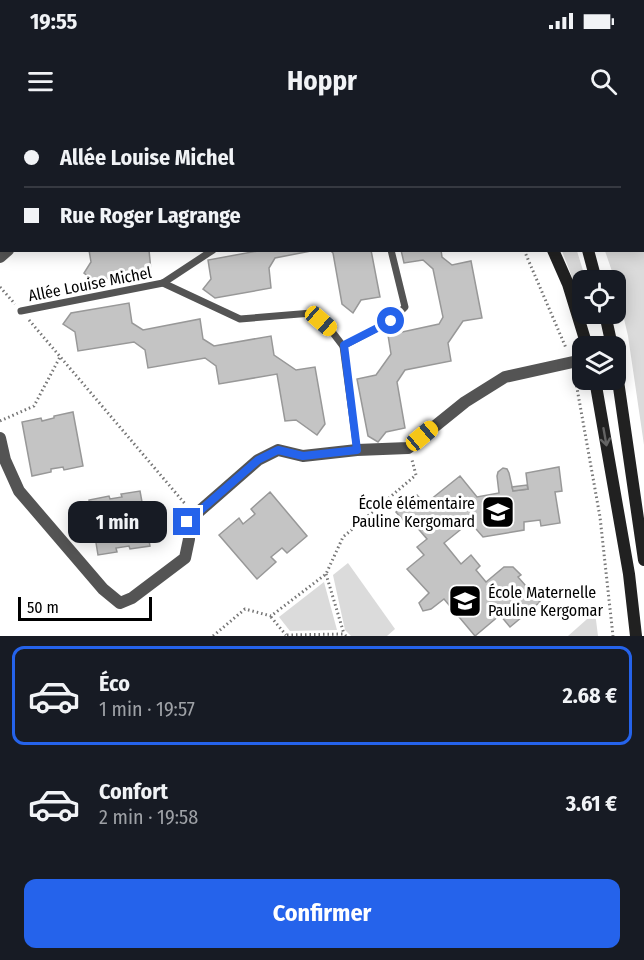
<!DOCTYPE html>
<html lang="fr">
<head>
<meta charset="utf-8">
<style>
  :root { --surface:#171b24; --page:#20242c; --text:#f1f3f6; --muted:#9ea1a6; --line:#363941; --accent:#2563eb }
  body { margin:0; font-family:"Fira Sans Condensed",sans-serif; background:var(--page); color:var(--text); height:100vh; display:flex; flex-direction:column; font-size:22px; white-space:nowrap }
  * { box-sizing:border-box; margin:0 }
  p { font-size:20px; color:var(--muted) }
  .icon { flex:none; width:33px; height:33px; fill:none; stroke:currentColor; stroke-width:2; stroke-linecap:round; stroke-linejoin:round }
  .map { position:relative; height:516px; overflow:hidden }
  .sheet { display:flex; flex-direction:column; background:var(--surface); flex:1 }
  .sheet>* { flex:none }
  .banner { position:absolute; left:0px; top:0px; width:645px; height:132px; box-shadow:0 3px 15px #0003; display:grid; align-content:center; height:132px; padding:0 24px; background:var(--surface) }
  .buttons { position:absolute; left:572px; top:150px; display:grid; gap:12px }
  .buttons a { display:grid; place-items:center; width:54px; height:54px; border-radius:12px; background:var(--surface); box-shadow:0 3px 15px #0003; font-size:30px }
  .scale { position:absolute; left:18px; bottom:15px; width:134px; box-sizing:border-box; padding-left:6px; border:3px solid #000; border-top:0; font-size:16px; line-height:21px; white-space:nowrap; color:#000; -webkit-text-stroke:4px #fff; paint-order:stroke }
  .end { position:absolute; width:27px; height:27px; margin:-14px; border:8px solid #2563eb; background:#fff; box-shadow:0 0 0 3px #fff }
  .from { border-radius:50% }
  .bubble { position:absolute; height:42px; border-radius:12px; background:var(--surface); box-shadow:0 3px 15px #0003; font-size:20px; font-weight:700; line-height:42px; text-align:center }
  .car { position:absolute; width:18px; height:36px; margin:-18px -9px; border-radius:8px; box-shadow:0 0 4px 2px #0007; background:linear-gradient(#f5c518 24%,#345 0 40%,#f5c518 0 76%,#345 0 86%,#f5c518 0) }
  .banner b { display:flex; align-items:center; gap:21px; height:57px; font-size:22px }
  .banner b+b { border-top:2px solid var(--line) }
  .banner i { width:15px; height:15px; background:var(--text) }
  ul { padding:10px 0 0; list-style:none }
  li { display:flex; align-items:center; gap:18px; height:99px; margin:0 12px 9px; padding:0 12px; border:3px solid transparent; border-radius:12px }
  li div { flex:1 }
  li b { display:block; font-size:22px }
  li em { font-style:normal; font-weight:700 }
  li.current { border-color:var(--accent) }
  li>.icon { width:54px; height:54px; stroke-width:1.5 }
  .primary-button { display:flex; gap:12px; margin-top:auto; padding:12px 24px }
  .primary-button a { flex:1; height:69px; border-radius:12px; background:var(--accent); color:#fff; font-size:24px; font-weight:700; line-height:69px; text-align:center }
  .status { display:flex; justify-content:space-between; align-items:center; height:42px; padding:0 30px; background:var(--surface); direction:ltr }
  .status svg { height:16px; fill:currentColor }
  header { display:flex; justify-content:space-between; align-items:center; height:78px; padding:0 24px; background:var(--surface); font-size:27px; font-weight:700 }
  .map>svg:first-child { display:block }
  .green { fill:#dbdbdb }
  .building { fill:#c4c4c4; stroke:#989898; stroke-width:1.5 }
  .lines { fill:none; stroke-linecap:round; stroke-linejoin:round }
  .path { stroke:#767676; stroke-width:3; stroke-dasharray:1.5 3; stroke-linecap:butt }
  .lane { stroke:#545454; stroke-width:7 }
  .street { stroke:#545454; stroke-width:12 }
  .secondary { stroke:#212121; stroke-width:12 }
  .oneway { stroke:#646464 }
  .route { stroke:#2563eb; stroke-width:8 }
  .labels { text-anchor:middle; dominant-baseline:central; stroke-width:6; stroke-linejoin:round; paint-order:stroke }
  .street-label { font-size:16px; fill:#000; stroke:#fff }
  .poi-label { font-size:16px; fill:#000; stroke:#fff; text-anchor:end }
</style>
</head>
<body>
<div class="status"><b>19:55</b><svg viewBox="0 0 49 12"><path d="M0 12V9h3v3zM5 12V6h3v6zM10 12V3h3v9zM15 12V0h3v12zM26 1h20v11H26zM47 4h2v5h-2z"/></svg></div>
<header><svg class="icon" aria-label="menu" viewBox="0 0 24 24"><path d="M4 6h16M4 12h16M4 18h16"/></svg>Hoppr<svg class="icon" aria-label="search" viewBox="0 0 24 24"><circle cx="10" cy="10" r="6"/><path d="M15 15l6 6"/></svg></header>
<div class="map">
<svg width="644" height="516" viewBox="0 0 644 516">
  <rect width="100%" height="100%" fill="#fff"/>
  <g class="green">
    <polygon points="553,0 644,0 644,325 628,216 615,160 605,131 644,130 644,2"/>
    <polygon points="562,131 577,131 586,160 582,160 582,183"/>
    <polygon points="348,443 395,509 387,516 351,516 345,510 333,455"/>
    <polygon points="324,462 337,510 290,511 279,497"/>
    <polygon points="595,492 598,516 568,516"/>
  </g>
  <g class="building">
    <polygon points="0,0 27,0 2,2 0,23"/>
    <polygon points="289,0 328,0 328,2 290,2"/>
    <polygon points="89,130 149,130 151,151 94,161 84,153 91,142"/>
    <polygon points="263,130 316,130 275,138 269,148 271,168 215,178 203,169 211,159 208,140"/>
    <polygon points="330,130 371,130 380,177 361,180 353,193 342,184 333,133"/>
    <polygon points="401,130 441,130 442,137 452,145 471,141 482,198 463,201 448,223 451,241 405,250 397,262 405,308 386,312 378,322 368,316 357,259 376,255 391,234 388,215 439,204 443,197 433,149 423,140 404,143"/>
    <polygon points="129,183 132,203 143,210 200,199 203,219 214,226 271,216 274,235 296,250 315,247 325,304 317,315 296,300 285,301 277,254 219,264 216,246 205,238 148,248 145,230 134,222 78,231 75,212 63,204 71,193"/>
    <polygon points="73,292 83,346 64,350 63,347 51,349 51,352 32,356 22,302 41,298 42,301 54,298 54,296"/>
    <polygon points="559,347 562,371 555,372 560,403 541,406 540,400 524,402 524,410 483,417 470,402 444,423 461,444 471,435 480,446 476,450 486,462 504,447 513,447 521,455 518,457 540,482 510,507 500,495 475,516 444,479 431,489 423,491 419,483 429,473 407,449 424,435 417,427 427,419 409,398 404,401 396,392 417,375 425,384 460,356 477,377 499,373 497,356 498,352 503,348 507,349 509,353 513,371 528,369 526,353"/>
    <polygon points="527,365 528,369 513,371 512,367"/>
    <polygon points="140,371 150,426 130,429 129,426 116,428 117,432 98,435 89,380 109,376 110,379 122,377 121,374"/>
    <polygon points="270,372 307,416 287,433 282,428 271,437 276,442 257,459 219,415 239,398 243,404 255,394 251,389"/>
    <polygon points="93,403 95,416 90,417 88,404"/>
  </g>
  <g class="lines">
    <g class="path">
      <polyline points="390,0 391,2"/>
      <polyline points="524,130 566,228"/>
      <polyline points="0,167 15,184"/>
      <polyline points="29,200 186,385"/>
      <polyline points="575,257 600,397 613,516"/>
      <polyline points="0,301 34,286 60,237"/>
      <polyline points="326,454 344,514"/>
      <polyline points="271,497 286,515"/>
      <polyline points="287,515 344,514 346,516"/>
      <polyline points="213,516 245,489 271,496 326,454 343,417 416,355 412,340"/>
    </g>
    <g class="lane">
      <polyline points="163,163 240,199 312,193 330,209 343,226 391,201 405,187 391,130"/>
      <polyline points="21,191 163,163 213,130"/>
      <polyline points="343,226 357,330"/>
    </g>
    <g class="street">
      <polyline points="81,2 82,0"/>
      <polyline points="158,2 160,0"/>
      <polyline points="0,69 2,68"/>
      <polyline points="0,137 8,130"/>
      <polyline points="0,318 5,340 19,371 103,469 120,483 132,478 185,438 189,419 187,402 258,340 278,330 303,336 357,330 408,328 465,282 505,257 582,240"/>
    </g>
    <g class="secondary">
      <polyline points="457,0 459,2"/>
      <polyline points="534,0 535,2"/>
      <polyline points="553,130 568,164 587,226"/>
      <polyline points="588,130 596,160"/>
      <polyline points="605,194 612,226"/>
      <polyline points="615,240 644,440"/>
      <polyline points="595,260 629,454 636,516"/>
    </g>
  </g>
  <defs><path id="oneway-shaft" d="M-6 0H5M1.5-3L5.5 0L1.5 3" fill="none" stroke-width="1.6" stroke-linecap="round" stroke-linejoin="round" transform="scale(1.5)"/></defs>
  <use class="oneway" href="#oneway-shaft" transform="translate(605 317) rotate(80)"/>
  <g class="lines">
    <polyline class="route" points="187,402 258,340 278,330 303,336 357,330 344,225 391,201"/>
  </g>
  <defs>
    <symbol id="school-square" viewBox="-11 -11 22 22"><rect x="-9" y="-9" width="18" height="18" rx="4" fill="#000" stroke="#fff"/><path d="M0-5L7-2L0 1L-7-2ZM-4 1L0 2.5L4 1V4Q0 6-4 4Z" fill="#fff"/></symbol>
  </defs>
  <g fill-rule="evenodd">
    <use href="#school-square" x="479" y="373" width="38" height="38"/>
    <use href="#school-square" x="446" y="462" width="38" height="38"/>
  </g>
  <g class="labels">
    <g class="street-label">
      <text transform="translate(90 164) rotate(-11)">Allée Louise Michel</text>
    </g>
    <g class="poi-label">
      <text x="475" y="383">École élémentaire<tspan x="475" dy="18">Pauline Kergomard</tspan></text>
      <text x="488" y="472" text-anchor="start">École Maternelle<tspan x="488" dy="18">Pauline Kergomar</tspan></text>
    </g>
  </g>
</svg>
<div class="buttons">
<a><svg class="icon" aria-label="locate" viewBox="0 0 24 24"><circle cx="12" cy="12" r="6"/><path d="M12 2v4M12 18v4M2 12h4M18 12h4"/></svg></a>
<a><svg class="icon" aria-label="layers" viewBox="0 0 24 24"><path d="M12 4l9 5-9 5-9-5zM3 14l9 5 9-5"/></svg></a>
</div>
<div class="scale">50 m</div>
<i class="end from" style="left:391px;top:201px"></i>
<i class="end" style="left:187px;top:402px"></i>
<div class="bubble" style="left:68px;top:381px;width:99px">1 min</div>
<i class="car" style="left:321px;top:201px;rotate:131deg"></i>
<i class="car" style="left:422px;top:316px;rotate:50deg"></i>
<div class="banner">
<b><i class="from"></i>Allée Louise Michel</b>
<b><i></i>Rue Roger Lagrange</b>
</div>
</div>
<section class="sheet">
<ul>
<li class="current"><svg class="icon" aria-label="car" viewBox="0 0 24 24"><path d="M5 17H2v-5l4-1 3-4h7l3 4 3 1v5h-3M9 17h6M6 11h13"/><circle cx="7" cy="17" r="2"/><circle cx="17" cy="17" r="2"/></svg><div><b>Éco</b><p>1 min · 19:57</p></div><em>2.68 €</em></li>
<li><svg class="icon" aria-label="car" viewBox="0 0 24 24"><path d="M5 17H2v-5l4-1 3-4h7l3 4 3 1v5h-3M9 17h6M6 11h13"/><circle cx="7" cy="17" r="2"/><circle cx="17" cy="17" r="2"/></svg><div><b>Confort</b><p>2 min · 19:58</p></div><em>3.61 €</em></li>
</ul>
<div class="primary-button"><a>Confirmer</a></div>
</section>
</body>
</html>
